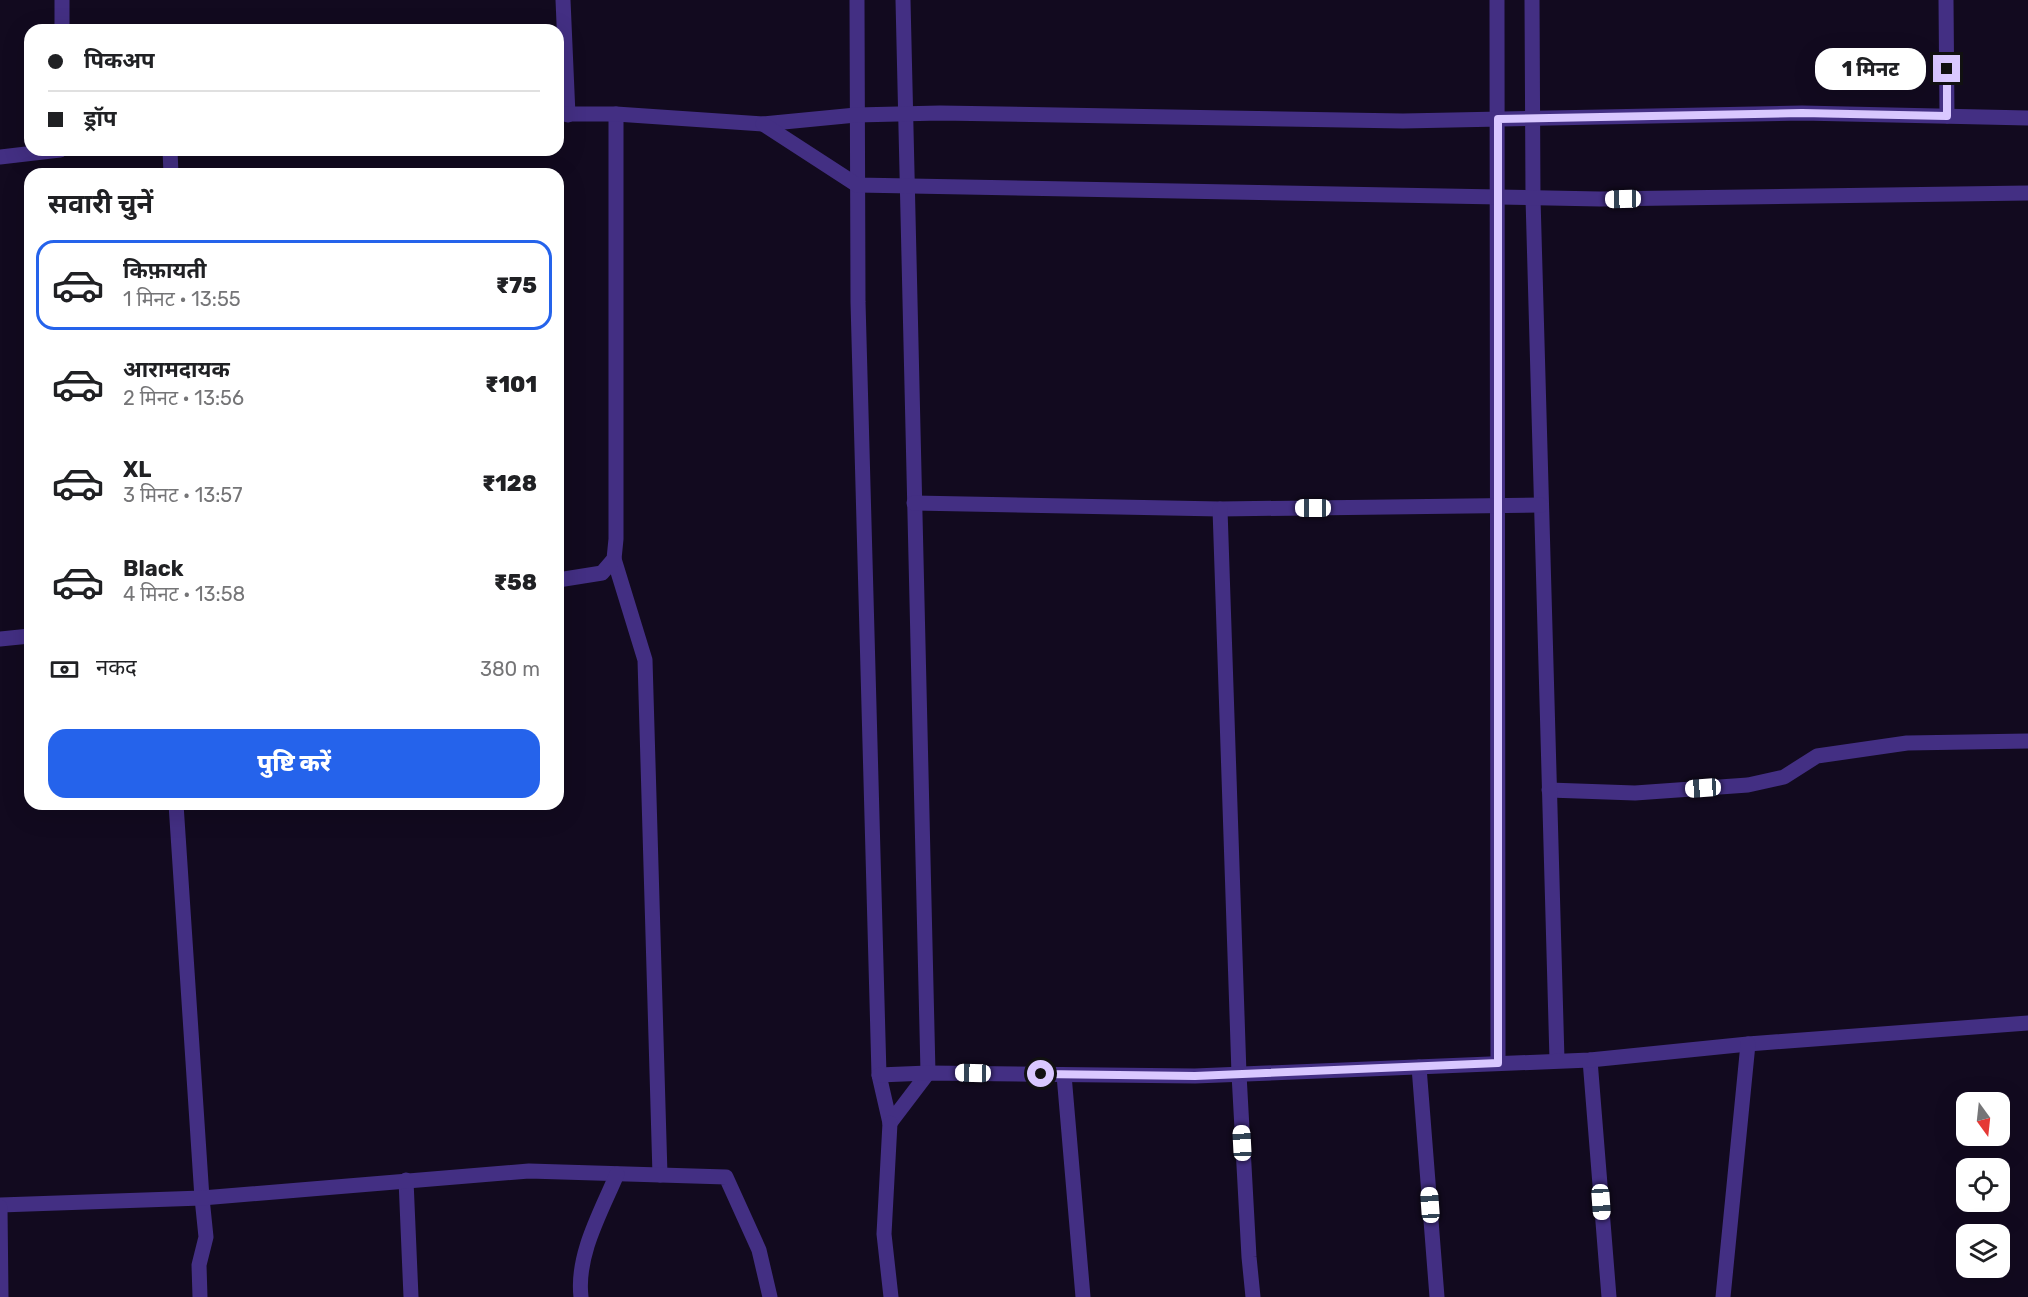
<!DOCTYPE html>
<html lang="hi">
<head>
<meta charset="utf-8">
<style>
  :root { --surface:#fff; --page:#f6f6f6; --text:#202124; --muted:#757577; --line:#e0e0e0; --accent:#2563eb }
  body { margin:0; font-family:Rubik,"Noto Sans Devanagari",sans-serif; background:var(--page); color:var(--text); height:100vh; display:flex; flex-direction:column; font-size:22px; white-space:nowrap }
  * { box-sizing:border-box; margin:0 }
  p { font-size:20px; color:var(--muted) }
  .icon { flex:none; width:33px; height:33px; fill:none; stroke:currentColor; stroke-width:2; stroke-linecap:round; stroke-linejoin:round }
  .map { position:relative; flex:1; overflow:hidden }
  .details { position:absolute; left:24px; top:168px; width:540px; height:642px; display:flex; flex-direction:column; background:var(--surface); border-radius:18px; box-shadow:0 6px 24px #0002 }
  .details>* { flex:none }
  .top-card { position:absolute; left:24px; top:24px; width:540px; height:132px; border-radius:18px; box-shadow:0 6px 24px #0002; display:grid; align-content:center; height:132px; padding:0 24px; background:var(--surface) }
  .needle { width:39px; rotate:165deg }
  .controls { position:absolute; left:1956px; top:1092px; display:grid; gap:12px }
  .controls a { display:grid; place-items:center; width:54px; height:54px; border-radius:12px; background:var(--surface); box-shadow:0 6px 24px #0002; font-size:30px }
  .end { position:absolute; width:27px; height:27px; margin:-14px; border:8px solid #d9c8ff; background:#111; box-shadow:0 0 0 3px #111 }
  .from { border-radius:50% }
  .bubble { position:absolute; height:42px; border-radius:18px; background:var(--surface); box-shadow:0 6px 24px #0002; font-size:20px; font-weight:800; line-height:42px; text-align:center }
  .car { position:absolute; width:18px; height:36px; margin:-18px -9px; border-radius:8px; box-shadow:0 0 4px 2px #0007; background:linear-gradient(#fff 24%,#345 0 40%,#fff 0 76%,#345 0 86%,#fff 0) }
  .top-card b { display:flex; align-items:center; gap:21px; height:57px; font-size:22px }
  .top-card b+b { border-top:2px solid var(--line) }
  .top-card i { width:15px; height:15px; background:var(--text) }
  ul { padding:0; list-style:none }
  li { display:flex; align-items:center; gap:18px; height:90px; margin:0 12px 9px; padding:0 12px; border:3px solid transparent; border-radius:18px }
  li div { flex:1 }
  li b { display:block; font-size:22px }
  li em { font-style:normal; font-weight:800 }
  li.current { border-color:var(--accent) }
  li>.icon { width:54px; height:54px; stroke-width:1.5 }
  h2 { padding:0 24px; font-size:27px; line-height:72px }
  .pay { display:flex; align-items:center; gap:15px; height:66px; padding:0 24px; font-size:22px }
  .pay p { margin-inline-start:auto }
  .action { display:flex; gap:12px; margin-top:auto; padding:12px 24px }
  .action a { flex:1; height:69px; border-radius:18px; background:var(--accent); color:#fff; font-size:24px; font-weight:800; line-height:69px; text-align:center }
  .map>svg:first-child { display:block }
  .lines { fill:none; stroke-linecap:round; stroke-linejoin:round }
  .service { stroke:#432f83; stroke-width:15 }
  .minor { stroke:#432f83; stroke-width:15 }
  .tertiary { stroke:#432f83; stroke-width:15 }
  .route { stroke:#d9c8ff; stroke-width:8 }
</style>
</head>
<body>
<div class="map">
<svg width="2028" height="1297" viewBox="0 0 2028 1297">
  <rect width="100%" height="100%" fill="#120a1f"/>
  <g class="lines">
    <polyline class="service" points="1549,790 1635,793 1748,785 1784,777 1817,756 1907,743 2028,741"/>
    <g class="minor">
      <polyline points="62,0 62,30"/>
      <polyline points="563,0 568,115"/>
      <polyline points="857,0 858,302 879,1075 890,1123 928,1073 903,0"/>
      <polyline points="1497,0 1498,1063"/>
      <polyline points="1532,0 1533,198 1557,1060"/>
      <polyline points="1946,0 1947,116"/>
      <polyline points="170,150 171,174"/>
      <polyline points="914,503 1220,509 1541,505"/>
      <polyline points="1220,509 1239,1074 1249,1257 1253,1297"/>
      <polyline points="614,559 645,660 660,1175"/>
      <polyline points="558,580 602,573 614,559 616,539 616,114"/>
      <polyline points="0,639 30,636"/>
      <polyline points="176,804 202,1198 206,1237 199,1265 200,1297"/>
      <polyline points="1590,1060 1609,1297"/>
      <polyline points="1419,1067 1437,1297"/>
      <polyline points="879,1075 928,1073 1195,1076 1590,1060 1748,1044 2028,1023"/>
      <polyline points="1064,1075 1083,1297"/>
      <polyline points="890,1123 884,1234 891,1297"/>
      <polyline points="406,1180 411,1297"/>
      <polyline points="0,1205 202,1198 529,1171 726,1177 759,1250 770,1297"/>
      <polyline points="0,1207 1,1297"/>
      <path d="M581 1297C576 1255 601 1212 617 1174"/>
      <polyline points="1723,1297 1748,1044"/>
    </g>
    <g class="tertiary">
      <polyline points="558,114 616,114 763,124 856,115 940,113 1403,121 1802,113 2028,118"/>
      <polyline points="763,124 857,185 1600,199 2028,193"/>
      <polyline points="0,157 60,150"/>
    </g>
  </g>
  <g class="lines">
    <polyline class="route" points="1041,1074 1195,1076 1498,1063 1498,119 1802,113 1947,116 1947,69"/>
  </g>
</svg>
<div class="controls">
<a><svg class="needle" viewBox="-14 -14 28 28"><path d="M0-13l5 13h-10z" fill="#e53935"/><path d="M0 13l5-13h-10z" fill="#757577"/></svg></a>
<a><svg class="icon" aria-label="locate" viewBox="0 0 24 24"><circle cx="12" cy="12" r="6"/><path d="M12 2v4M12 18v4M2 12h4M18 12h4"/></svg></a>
<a><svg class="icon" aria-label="layers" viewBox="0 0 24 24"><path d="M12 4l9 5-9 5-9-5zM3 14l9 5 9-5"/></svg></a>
</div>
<i class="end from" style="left:1041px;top:1074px"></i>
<i class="end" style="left:1947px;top:69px"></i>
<div class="bubble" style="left:1815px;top:48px;width:111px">1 मिनट</div>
<i class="car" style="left:1623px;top:199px;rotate:269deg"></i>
<i class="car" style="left:1313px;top:508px;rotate:270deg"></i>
<i class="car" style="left:1703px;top:788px;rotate:266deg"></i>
<i class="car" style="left:973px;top:1073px;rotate:271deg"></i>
<i class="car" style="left:1242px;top:1143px;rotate:357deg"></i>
<i class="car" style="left:1601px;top:1202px;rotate:176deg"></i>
<i class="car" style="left:1430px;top:1205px;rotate:356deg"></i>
<div class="top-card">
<b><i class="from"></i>पिकअप</b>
<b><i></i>ड्रॉप</b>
</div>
<section class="details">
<h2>सवारी चुनें</h2>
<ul>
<li class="current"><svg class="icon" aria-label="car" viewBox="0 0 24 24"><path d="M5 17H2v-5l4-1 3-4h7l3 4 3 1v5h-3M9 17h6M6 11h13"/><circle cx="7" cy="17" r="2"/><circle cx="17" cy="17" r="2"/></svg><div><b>किफ़ायती</b><p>1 मिनट · 13:55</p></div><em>₹75</em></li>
<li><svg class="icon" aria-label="car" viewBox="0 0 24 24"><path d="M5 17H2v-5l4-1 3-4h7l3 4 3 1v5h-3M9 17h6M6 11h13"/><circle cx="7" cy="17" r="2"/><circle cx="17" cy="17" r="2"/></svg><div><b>आरामदायक</b><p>2 मिनट · 13:56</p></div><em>₹101</em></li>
<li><svg class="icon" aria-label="car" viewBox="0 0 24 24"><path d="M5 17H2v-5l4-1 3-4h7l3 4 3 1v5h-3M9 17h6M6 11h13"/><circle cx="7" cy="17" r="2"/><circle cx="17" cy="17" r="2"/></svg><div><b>XL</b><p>3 मिनट · 13:57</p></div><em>₹128</em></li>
<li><svg class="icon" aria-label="car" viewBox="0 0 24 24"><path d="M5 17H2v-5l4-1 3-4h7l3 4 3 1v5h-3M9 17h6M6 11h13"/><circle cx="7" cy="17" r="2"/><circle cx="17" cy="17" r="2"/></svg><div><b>Black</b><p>4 मिनट · 13:58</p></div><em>₹58</em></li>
</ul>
<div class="pay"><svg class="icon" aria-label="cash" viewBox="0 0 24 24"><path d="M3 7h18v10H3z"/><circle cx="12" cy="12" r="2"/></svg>नकद<p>380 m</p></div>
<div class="action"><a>पुष्टि करें</a></div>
</section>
</div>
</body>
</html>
